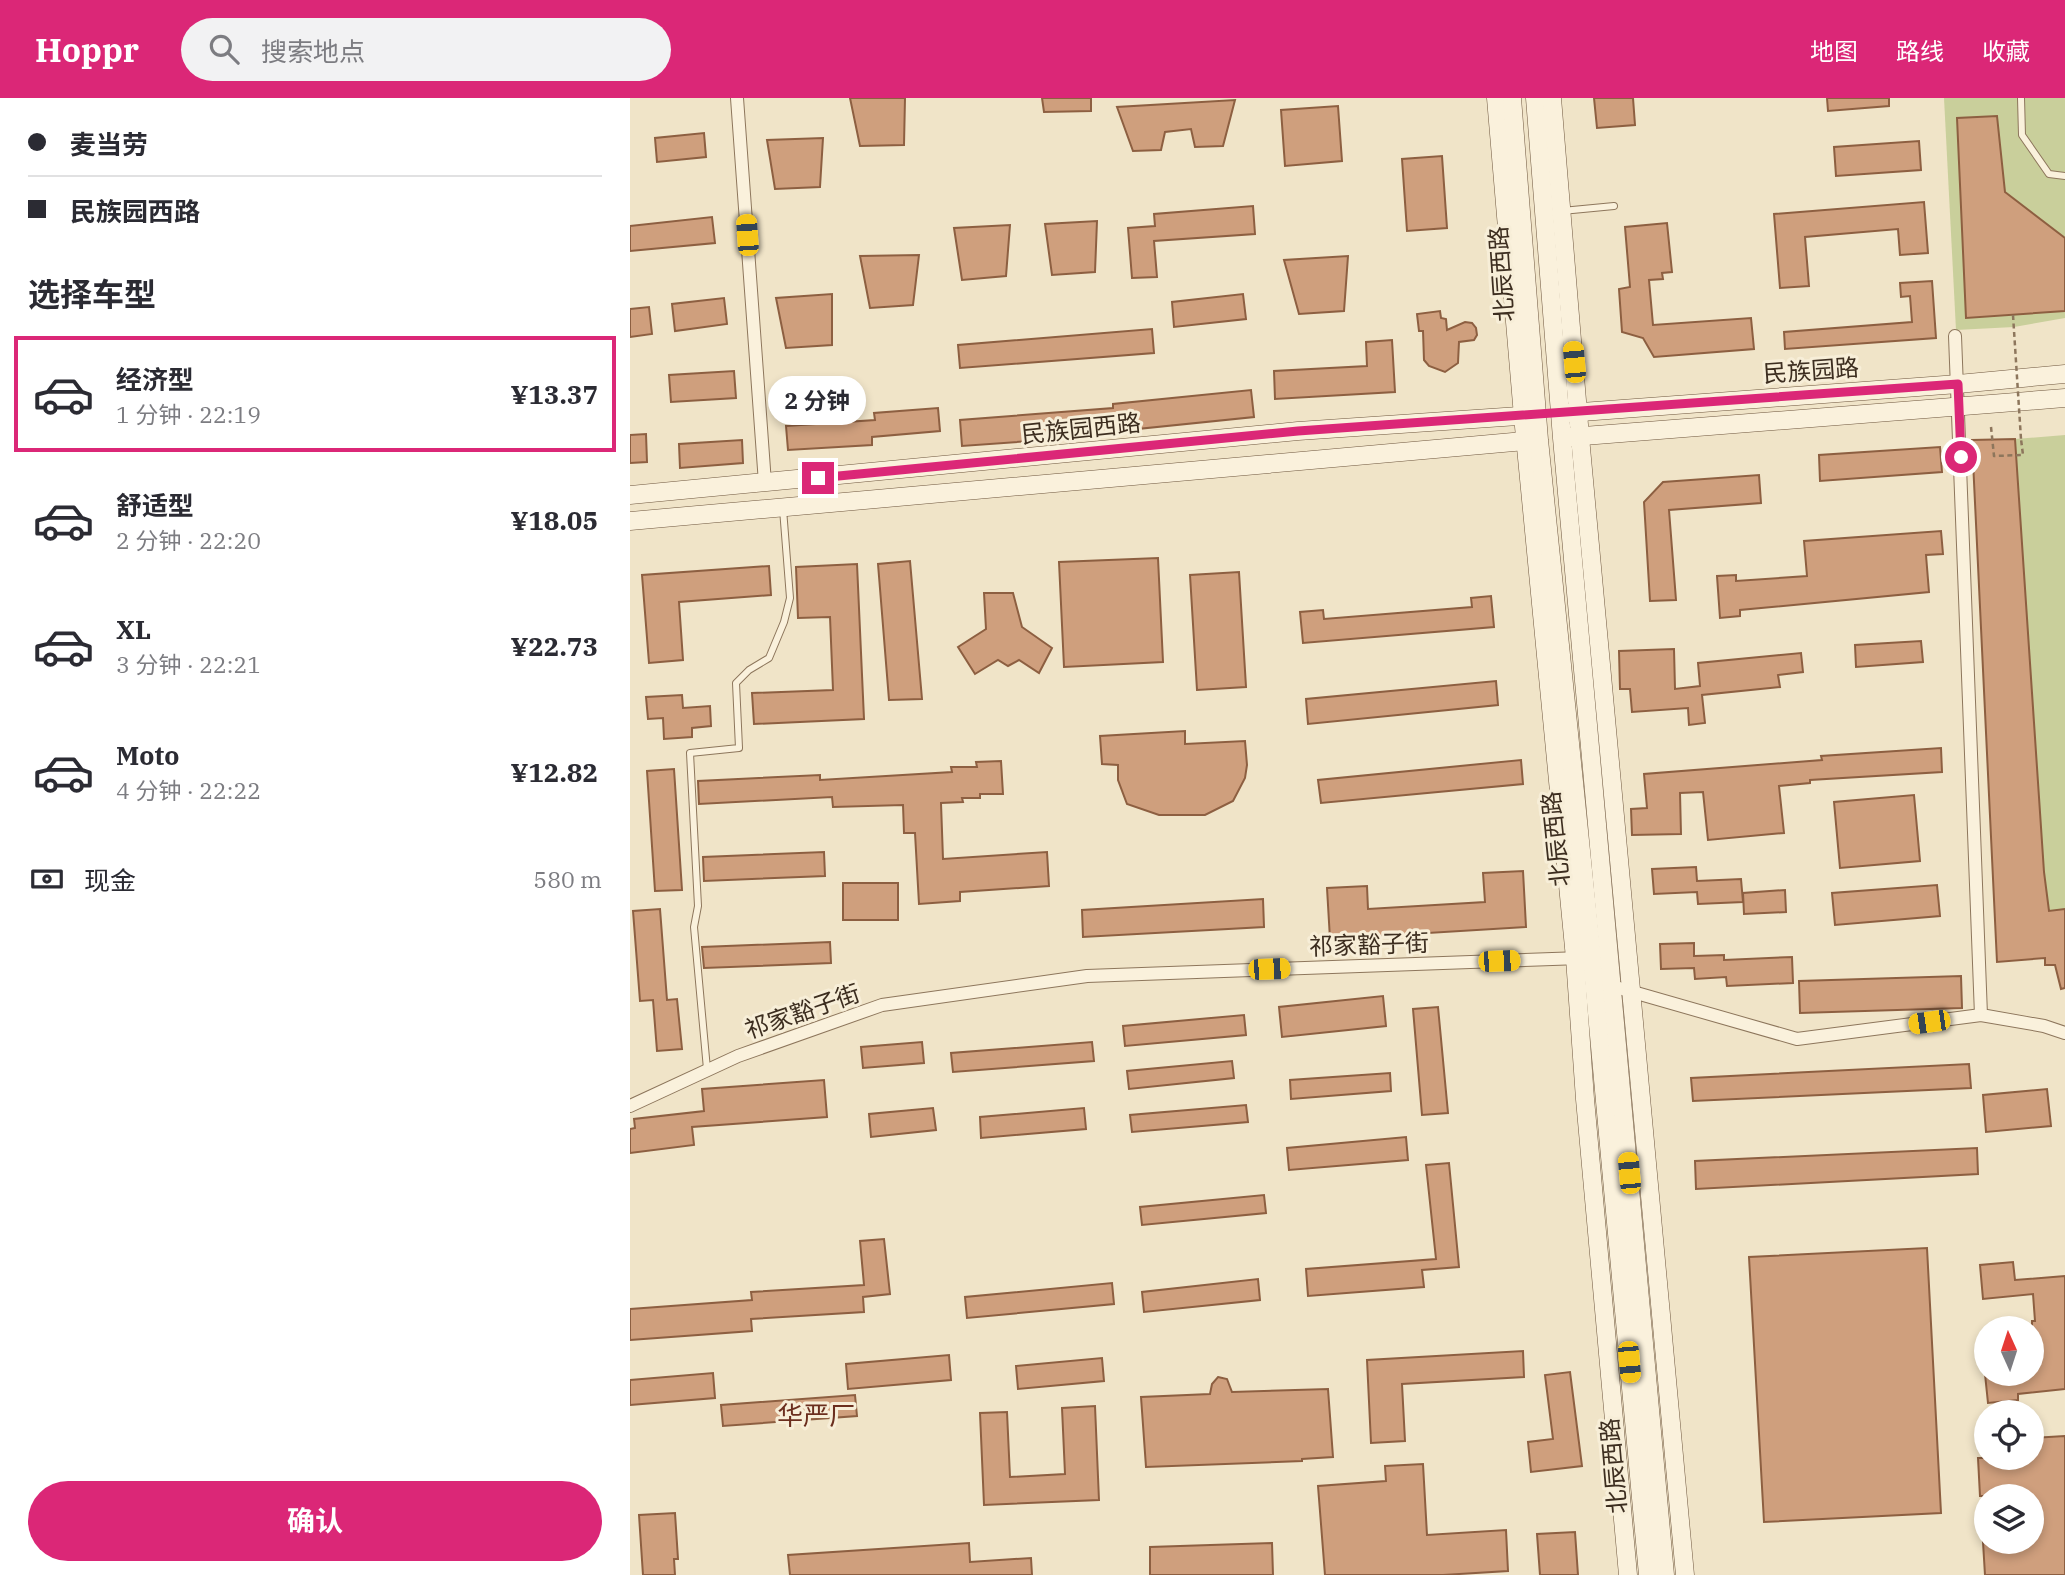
<!DOCTYPE html>
<html lang="zh">
<head>
<meta charset="utf-8">
<style>
  :root { --surface:#fff; --page:#f2f2f3; --text:#2b2b33; --muted:#7c7c81; --line:#e1e1e2; --accent:#db2777 }
  body { margin:0; font-family:"IBM Plex Serif","Noto Sans SC",serif; background:var(--page); color:var(--text); height:100vh; display:flex; flex-direction:column; font-size:26px; white-space:nowrap }
  * { box-sizing:border-box; margin:0 }
  p { font-size:23px; color:var(--muted) }
  .icon { flex:none; width:38px; height:38px; fill:none; stroke:currentColor; stroke-width:2; stroke-linecap:round; stroke-linejoin:round }
  .map { position:relative; flex:1; overflow:hidden }
  .drawer { display:flex; flex-direction:column; background:var(--surface); width:630px }
  .drawer>* { flex:none }
  .hud { display:grid; align-content:center; height:154px; padding:0 28px; background:var(--surface) }
  .needle { width:46px; rotate:357deg }
  .buttons { position:absolute; left:1344px; top:1218px; display:grid; gap:14px }
  .buttons a { display:grid; place-items:center; width:70px; height:70px; border-radius:50%; background:var(--surface); box-shadow:0 4px 10px #0003; font-size:35px }
  .end { position:absolute; width:32px; height:32px; margin:-16px; border:9px solid #db2777; background:#fff; box-shadow:0 0 0 4px #fff }
  .from { border-radius:50% }
  .bubble { position:absolute; height:49px; border-radius:24px; background:var(--surface); box-shadow:0 4px 10px #0003; font-size:23px; font-weight:700; line-height:49px; text-align:center }
  .car { position:absolute; width:21px; height:42px; margin:-21px -10px; border-radius:9px; box-shadow:0 0 5px 2px #0007; background:linear-gradient(#f5c518 24%,#345 0 40%,#f5c518 0 76%,#345 0 86%,#f5c518 0) }
  .hud b { display:flex; align-items:center; gap:24px; height:66px; font-size:26px }
  .hud b+b { border-top:2px solid var(--line) }
  .hud i { width:18px; height:18px; background:var(--text) }
  ul { padding:0; list-style:none }
  li { display:flex; align-items:center; gap:21px; height:116px; margin:0 14px 10px; padding:0 14px; border:4px solid transparent; border-radius:0px }
  li div { flex:1 }
  li b { display:block; font-size:26px }
  li em { font-style:normal; font-weight:700 }
  li.selected { border-color:var(--accent) }
  li>.icon { width:63px; height:63px; stroke-width:1.5 }
  h2 { padding:0 28px; font-size:32px; line-height:84px }
  .pay { display:flex; align-items:center; gap:18px; height:77px; padding:0 28px; font-size:26px }
  .pay p { margin-inline-start:auto }
  .cta { display:flex; gap:14px; margin-top:auto; padding:14px 28px }
  .cta a { flex:1; height:80px; border-radius:42px; background:var(--accent); color:#fff; font-size:28px; font-weight:700; line-height:80px; text-align:center }
  header { display:flex; align-items:center; gap:42px; box-sizing:border-box; height:98px; padding:0 35px; background:var(--accent); color:#fff }
  header strong { font-size:33px }
  nav { display:flex; gap:38px; margin-inline-start:auto; font-size:24px }
  .search { width:490px; height:63px; background:var(--page); display:flex; align-items:center; gap:18px; box-sizing:border-box; padding:0 24px; border-radius:38px; color:var(--muted); font-size:26px }
  main { display:flex; flex:1; min-height:0 }
  .map>svg:first-child { display:block }
  .green { fill:#c9cf9b }
  .building { fill:#cf9f7d; stroke:#8d5f41; stroke-width:2 }
  .lines { fill:none; stroke-linecap:round; stroke-linejoin:round }
  .lane-casing { stroke:#8d765c; stroke-width:8 }
  .street-casing { stroke:#8d765c; stroke-width:14 }
  .secondary-casing { stroke:#6f573f; stroke-width:19 }
  .path { stroke:#8d765c; stroke-width:2.5; stroke-dasharray:5 3.5; stroke-linecap:butt }
  .lane { stroke:#faf1dc; stroke-width:6 }
  .street { stroke:#faf1dc; stroke-width:12 }
  .secondary { stroke:#faf1dc; stroke-width:18 }
  .path-bridge { stroke:#8d765c; stroke-width:2.5; stroke-dasharray:5 3.5; stroke-linecap:butt }
  .route { stroke:#db2777; stroke-width:9 }
  .labels { text-anchor:middle; dominant-baseline:central; stroke-width:6; stroke-linejoin:round; paint-order:stroke }
  .street-label { font-size:24px; fill:#3d2e20; stroke:#f7eed8 }
  .neighbourhood-label { font-size:26px; fill:#6b2e1e; stroke:#f7eed8 }
</style>
</head>
<body>
<header>
<strong>Hoppr</strong>
<div class="search"><svg class="icon" aria-label="search" viewBox="0 0 24 24"><circle cx="10" cy="10" r="6"/><path d="M15 15l6 6"/></svg>搜索地点</div>
<nav><a>地图</a><a>路线</a><a>收藏</a></nav>
</header>
<main>
<section class="drawer">
<div class="hud">
<b><i class="from"></i>麦当劳</b>
<b><i></i>民族园西路</b>
</div>
<h2>选择车型</h2>
<ul>
<li class="selected"><svg class="icon" aria-label="car" viewBox="0 0 24 24"><path d="M5 17H2v-5l4-1 3-4h7l3 4 3 1v5h-3M9 17h6M6 11h13"/><circle cx="7" cy="17" r="2"/><circle cx="17" cy="17" r="2"/></svg><div><b>经济型</b><p>1 分钟 · 22:19</p></div><em>¥13.37</em></li>
<li><svg class="icon" aria-label="car" viewBox="0 0 24 24"><path d="M5 17H2v-5l4-1 3-4h7l3 4 3 1v5h-3M9 17h6M6 11h13"/><circle cx="7" cy="17" r="2"/><circle cx="17" cy="17" r="2"/></svg><div><b>舒适型</b><p>2 分钟 · 22:20</p></div><em>¥18.05</em></li>
<li><svg class="icon" aria-label="car" viewBox="0 0 24 24"><path d="M5 17H2v-5l4-1 3-4h7l3 4 3 1v5h-3M9 17h6M6 11h13"/><circle cx="7" cy="17" r="2"/><circle cx="17" cy="17" r="2"/></svg><div><b>XL</b><p>3 分钟 · 22:21</p></div><em>¥22.73</em></li>
<li><svg class="icon" aria-label="car" viewBox="0 0 24 24"><path d="M5 17H2v-5l4-1 3-4h7l3 4 3 1v5h-3M9 17h6M6 11h13"/><circle cx="7" cy="17" r="2"/><circle cx="17" cy="17" r="2"/></svg><div><b>Moto</b><p>4 分钟 · 22:22</p></div><em>¥12.82</em></li>
</ul>
<div class="pay"><svg class="icon" aria-label="cash" viewBox="0 0 24 24"><path d="M3 7h18v10H3z"/><circle cx="12" cy="12" r="2"/></svg>现金<p>580 m</p></div>
<div class="cta"><a>确认</a></div>
</section>
<div class="map">
<svg width="1435" height="1477" viewBox="0 0 1435 1477">
  <rect width="100%" height="100%" fill="#f0e4c8"/>
  <g class="green">
    <polygon points="1314,0 1435,0 1435,220 1384,229 1326,232"/>
    <polygon points="1435,337 1435,811 1419,813 1414,774 1385,341"/>
  </g>
  <g class="building">
    <polygon points="220,0 275,0 274,47 230,48"/>
    <polygon points="412,0 461,0 461,13 414,14"/>
    <polygon points="964,0 1003,0 1005,27 967,30"/>
    <polygon points="1197,0 1259,0 1259,8 1198,13"/>
    <polygon points="605,2 593,48 565,49 561,31 535,34 531,52 503,53 487,9"/>
    <polygon points="708,8 712,63 655,68 651,12"/>
    <polygon points="1367,18 1375,94 1435,140 1435,213 1336,220 1327,20"/>
    <polygon points="74,35 76,59 27,64 25,40"/>
    <polygon points="193,40 190,89 145,91 137,42"/>
    <polygon points="1289,43 1291,72 1206,78 1204,49"/>
    <polygon points="812,58 817,130 777,133 772,61"/>
    <polygon points="1294,104 1298,155 1270,157 1268,131 1175,139 1179,188 1150,190 1144,116"/>
    <polygon points="623,108 625,136 524,143 527,179 502,180 498,130 525,128 524,116"/>
    <polygon points="82,119 85,145 0,153 0,128"/>
    <polygon points="467,123 465,174 422,177 415,126"/>
    <polygon points="1037,125 1042,174 1032,175 1033,181 1019,182 1023,227 1121,220 1124,251 1024,259 1013,240 992,234 989,191 1000,189 995,129"/>
    <polygon points="380,127 376,178 332,182 324,130"/>
    <polygon points="289,157 283,207 240,210 230,158"/>
    <polygon points="718,158 714,213 669,216 654,162"/>
    <polygon points="1302,183 1306,240 1155,251 1154,234 1282,224 1280,198 1271,199 1270,185"/>
    <polygon points="202,196 202,247 156,250 146,200"/>
    <polygon points="613,196 616,221 544,229 542,204"/>
    <polygon points="94,200 97,226 45,233 42,206"/>
    <polygon points="19,209 22,236 0,239 0,211"/>
    <polygon points="810,213 811,220 816,221 817,232 835,224 842,225 846,230 847,237 844,242 829,244 828,265 815,274 799,268 794,262 793,233 789,233 787,216"/>
    <polygon points="522,231 524,255 330,270 328,247"/>
    <polygon points="762,242 765,294 645,301 644,273 737,268 736,244"/>
    <polygon points="104,273 106,300 41,304 39,277"/>
    <polygon points="621,292 624,319 469,335 469,338 332,348 330,322 483,310 483,306"/>
    <polygon points="308,310 310,333 242,339 242,347 158,352 156,328 245,322 244,315"/>
    <polygon points="16,336 17,364 0,365 0,337"/>
    <polygon points="1385,341 1414,774 1419,813 1435,811 1435,890 1431,891 1425,867 1415,867 1415,860 1367,864 1342,342"/>
    <polygon points="112,342 113,365 50,370 49,346"/>
    <polygon points="1310,349 1312,374 1190,383 1189,357"/>
    <polygon points="1129,377 1131,405 1039,412 1046,502 1020,503 1014,404 1033,384"/>
    <polygon points="1311,433 1313,456 1296,457 1299,494 1110,512 1110,518 1090,520 1087,478 1106,477 1106,483 1177,478 1174,443"/>
    <polygon points="528,460 533,564 434,569 429,464"/>
    <polygon points="280,463 292,601 259,602 248,466"/>
    <polygon points="227,466 234,621 124,626 122,595 203,592 200,519 168,520 166,469"/>
    <polygon points="139,468 141,497 49,504 53,562 19,565 12,477"/>
    <polygon points="609,474 616,589 567,592 560,477"/>
    <polygon points="354,495 383,495 392,529 422,550 409,575 389,562 378,568 368,562 345,576 328,549 356,531"/>
    <polygon points="861,498 864,529 673,545 670,514 693,512 694,521 842,509 841,500"/>
    <polygon points="1291,543 1293,564 1226,569 1225,547"/>
    <polygon points="1044,551 1045,591 1070,588 1068,565 1171,555 1173,574 1148,577 1150,589 1072,597 1075,625 1059,627 1058,610 1002,614 1000,591 990,591 989,553"/>
    <polygon points="866,583 868,607 678,626 676,601"/>
    <polygon points="52,597 53,610 80,608 81,628 62,630 62,639 34,641 33,620 18,621 16,599"/>
    <polygon points="555,633 555,646 615,643 617,667 615,680 603,703 575,717 529,717 497,706 488,682 488,667 472,666 470,638"/>
    <polygon points="1311,650 1312,674 1180,682 1180,685 1149,688 1154,735 1078,742 1073,694 1050,695 1051,736 1002,737 1001,711 1017,710 1014,676 1192,662 1191,658"/>
    <polygon points="891,662 893,686 691,705 688,682"/>
    <polygon points="371,663 373,696 350,696 350,700 332,700 333,704 311,705 313,761 417,754 419,788 330,794 330,803 289,806 285,735 274,735 273,707 203,709 202,699 69,706 68,683 190,677 190,682 322,674 321,669 347,669 346,664"/>
    <polygon points="44,671 52,792 25,793 17,673"/>
    <polygon points="1284,697 1290,763 1210,770 1204,704"/>
    <polygon points="194,754 195,778 74,783 73,759"/>
    <polygon points="1066,769 1067,783 1111,781 1113,804 1068,806 1067,794 1024,796 1022,771"/>
    <polygon points="893,773 896,829 700,841 697,790 737,788 738,811 855,804 853,775"/>
    <rect x="213" y="785" width="55" height="37"/>
    <polygon points="1307,787 1310,818 1205,827 1202,795"/>
    <polygon points="1155,792 1156,814 1114,816 1113,795"/>
    <polygon points="633,801 634,829 453,839 452,812"/>
    <polygon points="30,811 37,902 47,901 52,951 27,953 23,902 10,903 3,813"/>
    <polygon points="200,844 201,865 74,870 72,849"/>
    <polygon points="1064,845 1064,858 1094,857 1094,862 1162,859 1163,885 1097,888 1096,879 1065,881 1064,870 1031,871 1030,846"/>
    <polygon points="1331,878 1332,910 1170,915 1169,883"/>
    <polygon points="753,898 756,928 652,939 649,909"/>
    <polygon points="808,909 818,1015 792,1017 783,911"/>
    <polygon points="614,917 616,937 495,948 493,928"/>
    <polygon points="292,944 294,965 233,970 231,949"/>
    <polygon points="462,944 464,963 323,974 321,955"/>
    <polygon points="602,963 604,980 499,991 497,973"/>
    <polygon points="1339,966 1341,990 1063,1003 1061,980"/>
    <polygon points="760,975 761,993 661,1001 660,982"/>
    <polygon points="194,982 197,1019 62,1029 64,1047 0,1055 0,1031 5,1030 4,1021 74,1013 72,991"/>
    <polygon points="1417,991 1421,1028 1356,1034 1353,997"/>
    <polygon points="616,1007 618,1024 502,1034 500,1017"/>
    <polygon points="303,1010 306,1032 241,1039 239,1016"/>
    <polygon points="454,1010 456,1031 351,1040 350,1019"/>
    <polygon points="776,1039 778,1062 659,1072 657,1050"/>
    <polygon points="1347,1050 1348,1076 1066,1091 1065,1063"/>
    <polygon points="819,1065 829,1169 792,1172 794,1189 678,1198 676,1171 806,1161 796,1067"/>
    <polygon points="634,1097 636,1115 512,1127 510,1109"/>
    <polygon points="254,1141 260,1196 233,1199 234,1214 121,1221 122,1233 0,1242 0,1211 122,1202 121,1194 234,1187 230,1143"/>
    <polygon points="1297,1150 1311,1415 1134,1424 1119,1159"/>
    <polygon points="1383,1164 1385,1182 1435,1178 1435,1291 1388,1296 1388,1302 1358,1305 1355,1276 1402,1276 1402,1223 1405,1223 1403,1196 1353,1201 1350,1167"/>
    <polygon points="628,1181 630,1202 514,1214 512,1194"/>
    <polygon points="482,1185 484,1206 337,1220 335,1199"/>
    <polygon points="893,1253 894,1279 772,1286 775,1343 741,1345 737,1262"/>
    <polygon points="319,1257 321,1282 218,1291 216,1266"/>
    <polygon points="472,1260 474,1283 388,1291 386,1268"/>
    <polygon points="940,1274 952,1368 901,1374 898,1344 923,1341 915,1277"/>
    <polygon points="83,1275 85,1300 0,1307 0,1282"/>
    <polygon points="588,1279 597,1281 602,1294 698,1291 703,1359 672,1361 672,1363 516,1369 511,1299 580,1296 582,1286"/>
    <polygon points="225,1297 227,1318 93,1328 91,1307"/>
    <polygon points="465,1308 469,1402 354,1407 350,1315 377,1314 380,1379 435,1376 432,1310"/>
    <polygon points="1435,1338 1435,1477 1355,1477 1353,1444 1402,1444 1402,1398 1350,1398 1348,1360 1402,1360 1402,1340"/>
    <polygon points="793,1366 797,1437 876,1432 878,1473 813,1477 695,1477 688,1388 756,1383 755,1368"/>
    <polygon points="45,1415 48,1461 44,1461 45,1477 13,1477 9,1417"/>
    <polygon points="945,1434 948,1477 910,1477 907,1436"/>
    <polygon points="339,1445 340,1464 401,1460 402,1477 160,1477 158,1457"/>
    <polygon points="642,1445 643,1477 520,1477 520,1449"/>
  </g>
  <g class="lines">
    <defs>
      <g id="lane">
        <polyline points="1391,0 1392,37 1419,76 1435,78"/>
        <polyline points="932,113 984,108"/>
        <polyline points="77,971 64,829 68,808 60,655 109,650 106,585 119,572 139,560 154,524 160,500 153,411"/>
      </g>
      <g id="street">
        <polyline points="107,0 135,385"/>
        <polyline points="1325,238 1351,917 1414,928 1435,935"/>
        <polyline points="978,882 982,888 1167,941 1351,917"/>
        <polyline points="0,1008 108,958 252,907 457,878 951,860"/>
      </g>
      <g id="secondary">
        <polyline points="866,0 893,318 945,860 955,1001 998,1477"/>
        <polyline points="882,0 909,342 962,860 1018,1477"/>
        <polyline points="905,0 932,340 1035,1477"/>
        <polyline points="922,0 950,339 1055,1477"/>
        <polyline points="938,315 1328,286 1435,276"/>
        <polyline points="941,339 1435,300"/>
        <polyline points="0,397 668,333 903,317"/>
        <polyline points="0,423 906,342"/>
      </g>
    </defs>
    <use href="#lane" class="lane-casing"/>
    <use href="#street" class="street-casing"/>
    <use href="#secondary" class="secondary-casing"/>
    <polyline class="path" points="1361,329 1364,358 1393,357 1391,341"/>
    <use href="#lane" class="lane"/>
    <use href="#street" class="street"/>
    <use href="#secondary" class="secondary"/>
    <polyline class="path-bridge" points="1383,217 1391,341"/>
  </g>
  <g class="lines">
    <polyline class="route" points="188,380 668,333 1328,286 1331,359"/>
  </g>
  <g class="labels">
    <g class="street-label">
      <text transform="translate(871 176) rotate(-94)">北辰西路</text>
      <text transform="translate(1181 272) rotate(-4)">民族园路</text>
      <text transform="translate(451 330) rotate(-6)">民族园西路</text>
      <text transform="translate(925 741) rotate(-96)">北辰西路</text>
      <text transform="translate(739 846) rotate(-2)">祁家豁子街</text>
      <text transform="translate(172 913) rotate(-19)">祁家豁子街</text>
      <text transform="translate(983 1368) rotate(-95)">北辰西路</text>
    </g>
    <g class="neighbourhood-label">
      <text x="186" y="1317">华严厂</text>
    </g>
  </g>
</svg>
<div class="buttons">
<a><svg class="needle" viewBox="-14 -14 28 28"><path d="M0-13l5 13h-10z" fill="#e53935"/><path d="M0 13l5-13h-10z" fill="#7c7c81"/></svg></a>
<a><svg class="icon" aria-label="locate" viewBox="0 0 24 24"><circle cx="12" cy="12" r="6"/><path d="M12 2v4M12 18v4M2 12h4M18 12h4"/></svg></a>
<a><svg class="icon" aria-label="layers" viewBox="0 0 24 24"><path d="M12 4l9 5-9 5-9-5zM3 14l9 5 9-5"/></svg></a>
</div>
<i class="end from" style="left:1331px;top:359px"></i>
<i class="end" style="left:188px;top:380px"></i>
<div class="bubble" style="left:138px;top:278px;width:98px">2 分钟</div>
<i class="car" style="left:117px;top:137px;rotate:356deg"></i>
<i class="car" style="left:944px;top:264px;rotate:355deg"></i>
<i class="car" style="left:869px;top:863px;rotate:88deg"></i>
<i class="car" style="left:639px;top:871px;rotate:88deg"></i>
<i class="car" style="left:1299px;top:924px;rotate:262deg"></i>
<i class="car" style="left:999px;top:1075px;rotate:355deg"></i>
<i class="car" style="left:999px;top:1264px;rotate:175deg"></i>
</div>
</main>
</body>
</html>
